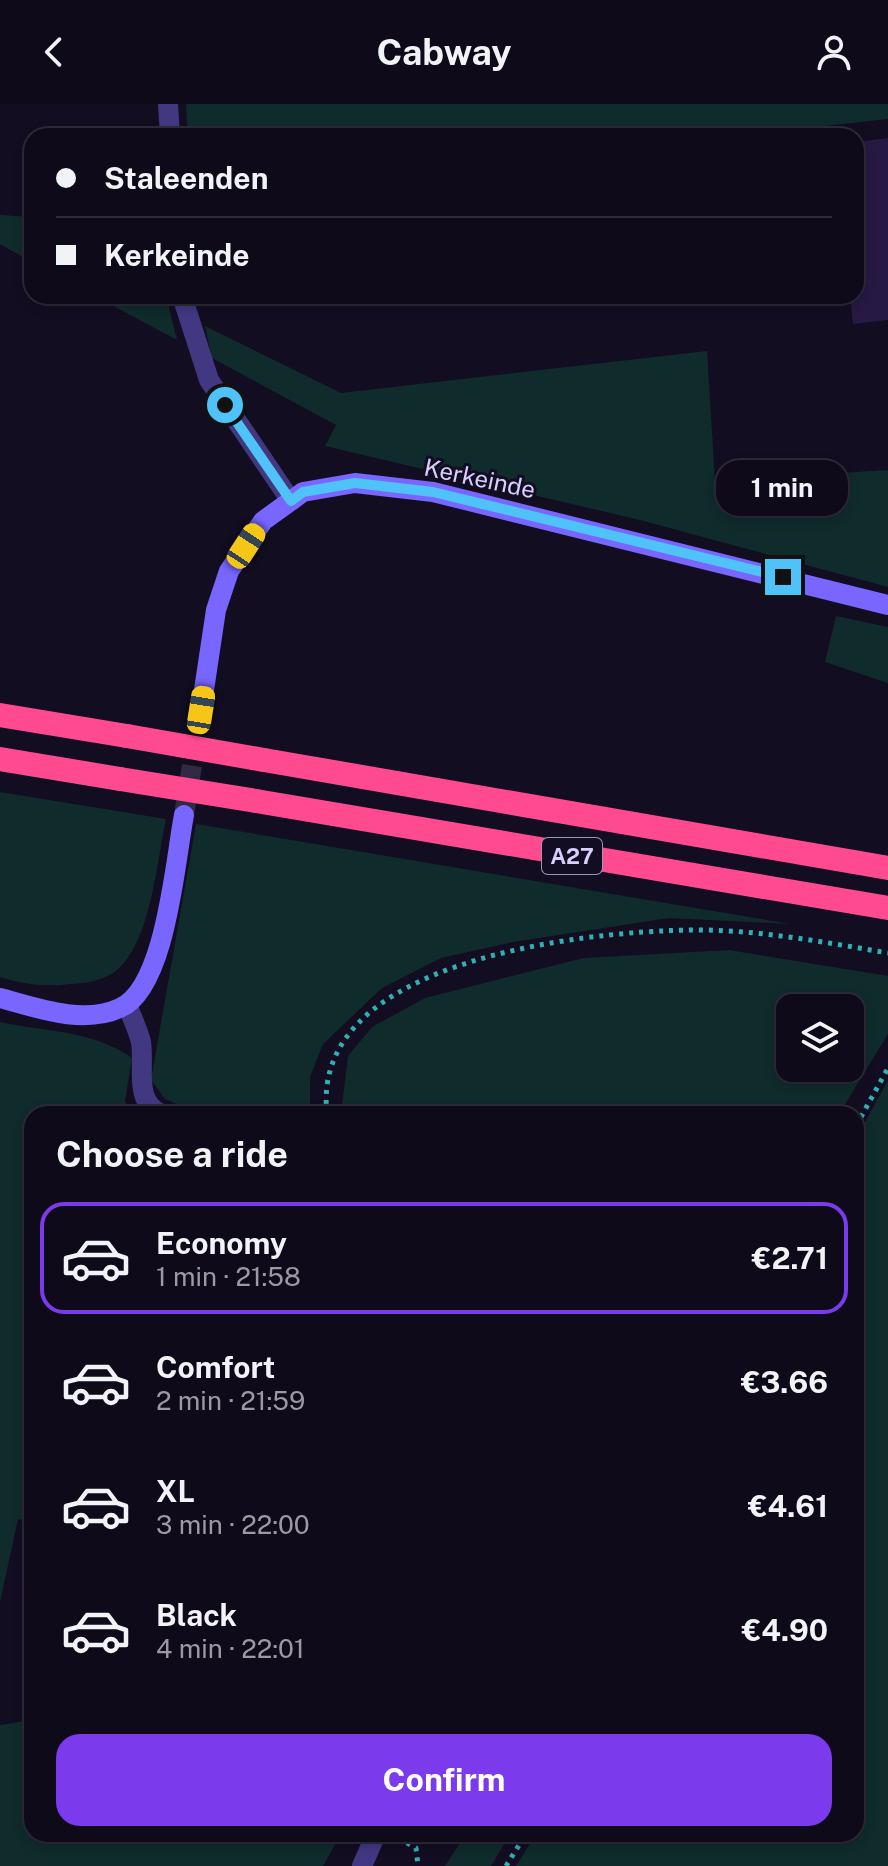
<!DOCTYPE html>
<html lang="en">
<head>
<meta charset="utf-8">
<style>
  :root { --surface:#0e0a1a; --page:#1c1827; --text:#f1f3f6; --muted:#9b9aa2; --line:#2e2b39; --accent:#7c3aed }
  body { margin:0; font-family:"Public Sans",sans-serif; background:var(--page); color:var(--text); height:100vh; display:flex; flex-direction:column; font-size:30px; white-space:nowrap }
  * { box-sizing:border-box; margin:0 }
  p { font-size:26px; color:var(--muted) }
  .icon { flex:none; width:44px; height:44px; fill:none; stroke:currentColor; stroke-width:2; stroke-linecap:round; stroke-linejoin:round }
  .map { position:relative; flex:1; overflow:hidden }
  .drawer { position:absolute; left:24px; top:1002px; width:840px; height:736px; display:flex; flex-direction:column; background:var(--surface); border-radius:24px; box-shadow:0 4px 12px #0003,0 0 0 2px var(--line) }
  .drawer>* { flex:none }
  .banner { position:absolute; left:24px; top:24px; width:840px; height:176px; border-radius:24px; box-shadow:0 4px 12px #0003,0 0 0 2px var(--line); display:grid; align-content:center; height:176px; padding:0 32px; background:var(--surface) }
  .fabs { position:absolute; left:776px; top:890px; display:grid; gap:16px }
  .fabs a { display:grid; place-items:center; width:88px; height:88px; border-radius:16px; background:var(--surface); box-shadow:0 4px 12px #0003,0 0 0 2px var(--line); font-size:40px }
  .end { position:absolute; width:36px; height:36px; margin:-18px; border:10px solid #4fc3f7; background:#111; box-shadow:0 0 0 4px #111 }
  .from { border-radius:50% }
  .bubble { position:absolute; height:56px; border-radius:24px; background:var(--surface); box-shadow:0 4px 12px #0003,0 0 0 2px var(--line); font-size:26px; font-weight:700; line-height:56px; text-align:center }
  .car { position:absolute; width:24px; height:48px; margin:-24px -12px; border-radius:10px; box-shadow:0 0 6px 2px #0007; background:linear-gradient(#f5c518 24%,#345 0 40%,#f5c518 0 76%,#345 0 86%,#f5c518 0) }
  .banner b { display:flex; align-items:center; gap:28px; height:76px; font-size:30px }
  .banner b+b { border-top:2px solid var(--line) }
  .banner i { width:20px; height:20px; background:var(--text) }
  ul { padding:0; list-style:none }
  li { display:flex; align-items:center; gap:24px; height:112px; margin:0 16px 12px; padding:0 16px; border:4px solid transparent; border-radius:24px }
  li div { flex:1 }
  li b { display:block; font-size:30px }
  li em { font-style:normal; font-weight:700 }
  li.selected { border-color:var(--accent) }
  li>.icon { width:72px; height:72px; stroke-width:1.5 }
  h2 { padding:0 32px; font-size:36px; line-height:96px }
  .button { display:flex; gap:16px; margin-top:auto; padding:16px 32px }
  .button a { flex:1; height:92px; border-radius:24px; background:var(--accent); color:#fff; font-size:32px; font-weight:700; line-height:92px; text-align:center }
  header { display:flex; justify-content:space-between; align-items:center; height:104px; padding:0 32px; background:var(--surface); font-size:36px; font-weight:700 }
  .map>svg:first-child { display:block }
  .green { fill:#102b2c; fill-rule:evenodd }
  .building { fill:#261943 }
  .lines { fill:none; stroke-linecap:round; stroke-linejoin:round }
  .secondary-tunnel { stroke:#312a43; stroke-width:20; stroke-dasharray:20 10; stroke-linecap:butt }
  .path { stroke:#2eb0b4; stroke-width:5; stroke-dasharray:4 6; stroke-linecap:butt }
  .street { stroke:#423882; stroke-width:20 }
  .secondary { stroke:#7866ff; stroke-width:20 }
  .highway { stroke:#ff4a90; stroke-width:24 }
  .highway-bridge { stroke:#ff4a90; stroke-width:24 }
  .route { stroke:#4fc3f7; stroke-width:10 }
  .labels { text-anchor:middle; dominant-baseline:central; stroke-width:6; stroke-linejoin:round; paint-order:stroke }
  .shield { fill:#130d22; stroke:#9e95bd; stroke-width:2 }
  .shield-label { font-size:22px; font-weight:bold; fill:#d9cfff }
  .street-label { font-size:24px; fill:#d9cfff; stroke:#130d22 }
</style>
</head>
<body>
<header><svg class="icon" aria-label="back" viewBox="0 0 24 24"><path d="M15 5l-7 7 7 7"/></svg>Cabway<svg class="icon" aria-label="person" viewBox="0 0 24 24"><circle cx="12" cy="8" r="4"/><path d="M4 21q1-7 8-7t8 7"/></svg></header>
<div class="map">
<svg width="888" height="1762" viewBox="0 0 888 1762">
  <rect width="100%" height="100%" fill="#130d22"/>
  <g class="green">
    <polygon points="186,0 888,0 888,15 735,32 188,32"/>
    <polygon points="0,111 32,113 32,158 0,140"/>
    <polygon points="95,192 166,192 177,236"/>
    <polygon points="205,222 341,289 707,247 715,377 888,366 888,483 640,416 325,342 336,321 212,254"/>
    <polygon points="836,512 888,523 888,579 825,558"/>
    <path d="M0 688 166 715C157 757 151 836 118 865 106 876 88 879 72 880 45 883 26 881 0 873Z"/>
    <polygon points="196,720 790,820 669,814 513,838 441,854 382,884 323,940 310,973 310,1010 201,1010 165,995 151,976"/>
    <path d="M729 846 888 872V930L839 1010H341L348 952 372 923 425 894 584 854ZM790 904H850V964H790Z"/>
    <path d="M0 918C46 928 93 926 132 954L125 997 132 1010H32V1419L18 1415 0 1498Z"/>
    <polygon points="888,976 888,1762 516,1762 536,1730 856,1730 856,1035"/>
    <polygon points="32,1616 32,1730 341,1730 323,1762 0,1762 0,1621"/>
    <polygon points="466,1730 510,1730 491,1762 445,1762"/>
  </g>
  <polygon class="building" points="888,34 888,216 853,220 850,192 856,192 856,38"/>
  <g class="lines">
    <polyline class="secondary-tunnel" points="184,711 201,606"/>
    <g class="path">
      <path d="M327 1010C309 856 581 828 689 826 755 825 823 838 888 849"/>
      <polyline points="856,1022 888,964"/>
      <polyline points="398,1734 416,1744 418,1762"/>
      <polyline points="506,1762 526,1730"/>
    </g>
    <g class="street">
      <polyline points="168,0 170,32"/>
      <polyline points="182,192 209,276 291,397"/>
      <path d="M127 901C132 913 138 926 141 938 145 963 133 997 161 1010"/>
      <polyline points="362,1762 376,1730"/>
    </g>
    <g class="secondary">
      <polyline points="201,606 216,506 229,467 263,417 303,388 355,379 433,388 888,501"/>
      <path d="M0 894C37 904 83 921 120 904 166 884 175 757 184 711"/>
    </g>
    <g class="highway">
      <polyline points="0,611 127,632"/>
      <polyline points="0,655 120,675"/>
      <polyline points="264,656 888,764"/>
      <polyline points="256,697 888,804"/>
    </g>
    <g class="highway-bridge">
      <polyline points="127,632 264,656"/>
      <polyline points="120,675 256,697"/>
    </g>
  </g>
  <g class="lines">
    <polyline class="route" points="225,301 291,397 303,388 355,379 433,388 783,473"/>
  </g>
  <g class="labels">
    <rect class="shield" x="542" y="734" width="60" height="36" rx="6"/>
    <g class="shield-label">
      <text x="572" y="752">A27</text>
    </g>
    <g class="street-label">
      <text transform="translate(480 374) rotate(12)">Kerkeinde</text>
    </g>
  </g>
</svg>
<div class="fabs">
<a><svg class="icon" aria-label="layers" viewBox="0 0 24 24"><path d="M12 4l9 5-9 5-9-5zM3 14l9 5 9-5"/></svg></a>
</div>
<i class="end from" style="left:225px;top:301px"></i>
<i class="end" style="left:783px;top:473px"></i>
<div class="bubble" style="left:716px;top:356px;width:132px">1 min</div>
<i class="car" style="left:246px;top:442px;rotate:33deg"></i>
<i class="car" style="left:201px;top:606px;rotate:9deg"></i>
<div class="banner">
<b><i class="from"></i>Staleenden</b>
<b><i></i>Kerkeinde</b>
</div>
<section class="drawer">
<h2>Choose a ride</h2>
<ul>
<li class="selected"><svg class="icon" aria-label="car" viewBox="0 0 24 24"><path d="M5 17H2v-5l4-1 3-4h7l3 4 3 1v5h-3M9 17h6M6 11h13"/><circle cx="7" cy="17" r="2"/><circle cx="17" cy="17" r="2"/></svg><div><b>Economy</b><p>1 min · 21:58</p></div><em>€2.71</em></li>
<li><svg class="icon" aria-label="car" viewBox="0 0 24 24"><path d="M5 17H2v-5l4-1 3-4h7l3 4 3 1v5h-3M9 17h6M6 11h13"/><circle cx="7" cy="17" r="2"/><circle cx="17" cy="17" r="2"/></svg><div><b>Comfort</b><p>2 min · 21:59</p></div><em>€3.66</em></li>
<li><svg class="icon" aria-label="car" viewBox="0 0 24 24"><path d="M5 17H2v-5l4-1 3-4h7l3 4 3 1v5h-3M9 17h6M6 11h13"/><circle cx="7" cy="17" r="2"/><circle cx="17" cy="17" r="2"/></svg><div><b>XL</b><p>3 min · 22:00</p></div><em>€4.61</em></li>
<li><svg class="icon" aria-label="car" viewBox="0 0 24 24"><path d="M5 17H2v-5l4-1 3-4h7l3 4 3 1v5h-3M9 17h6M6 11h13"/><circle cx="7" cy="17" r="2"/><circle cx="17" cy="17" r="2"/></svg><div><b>Black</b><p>4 min · 22:01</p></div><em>€4.90</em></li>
</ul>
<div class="button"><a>Confirm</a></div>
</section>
</div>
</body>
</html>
